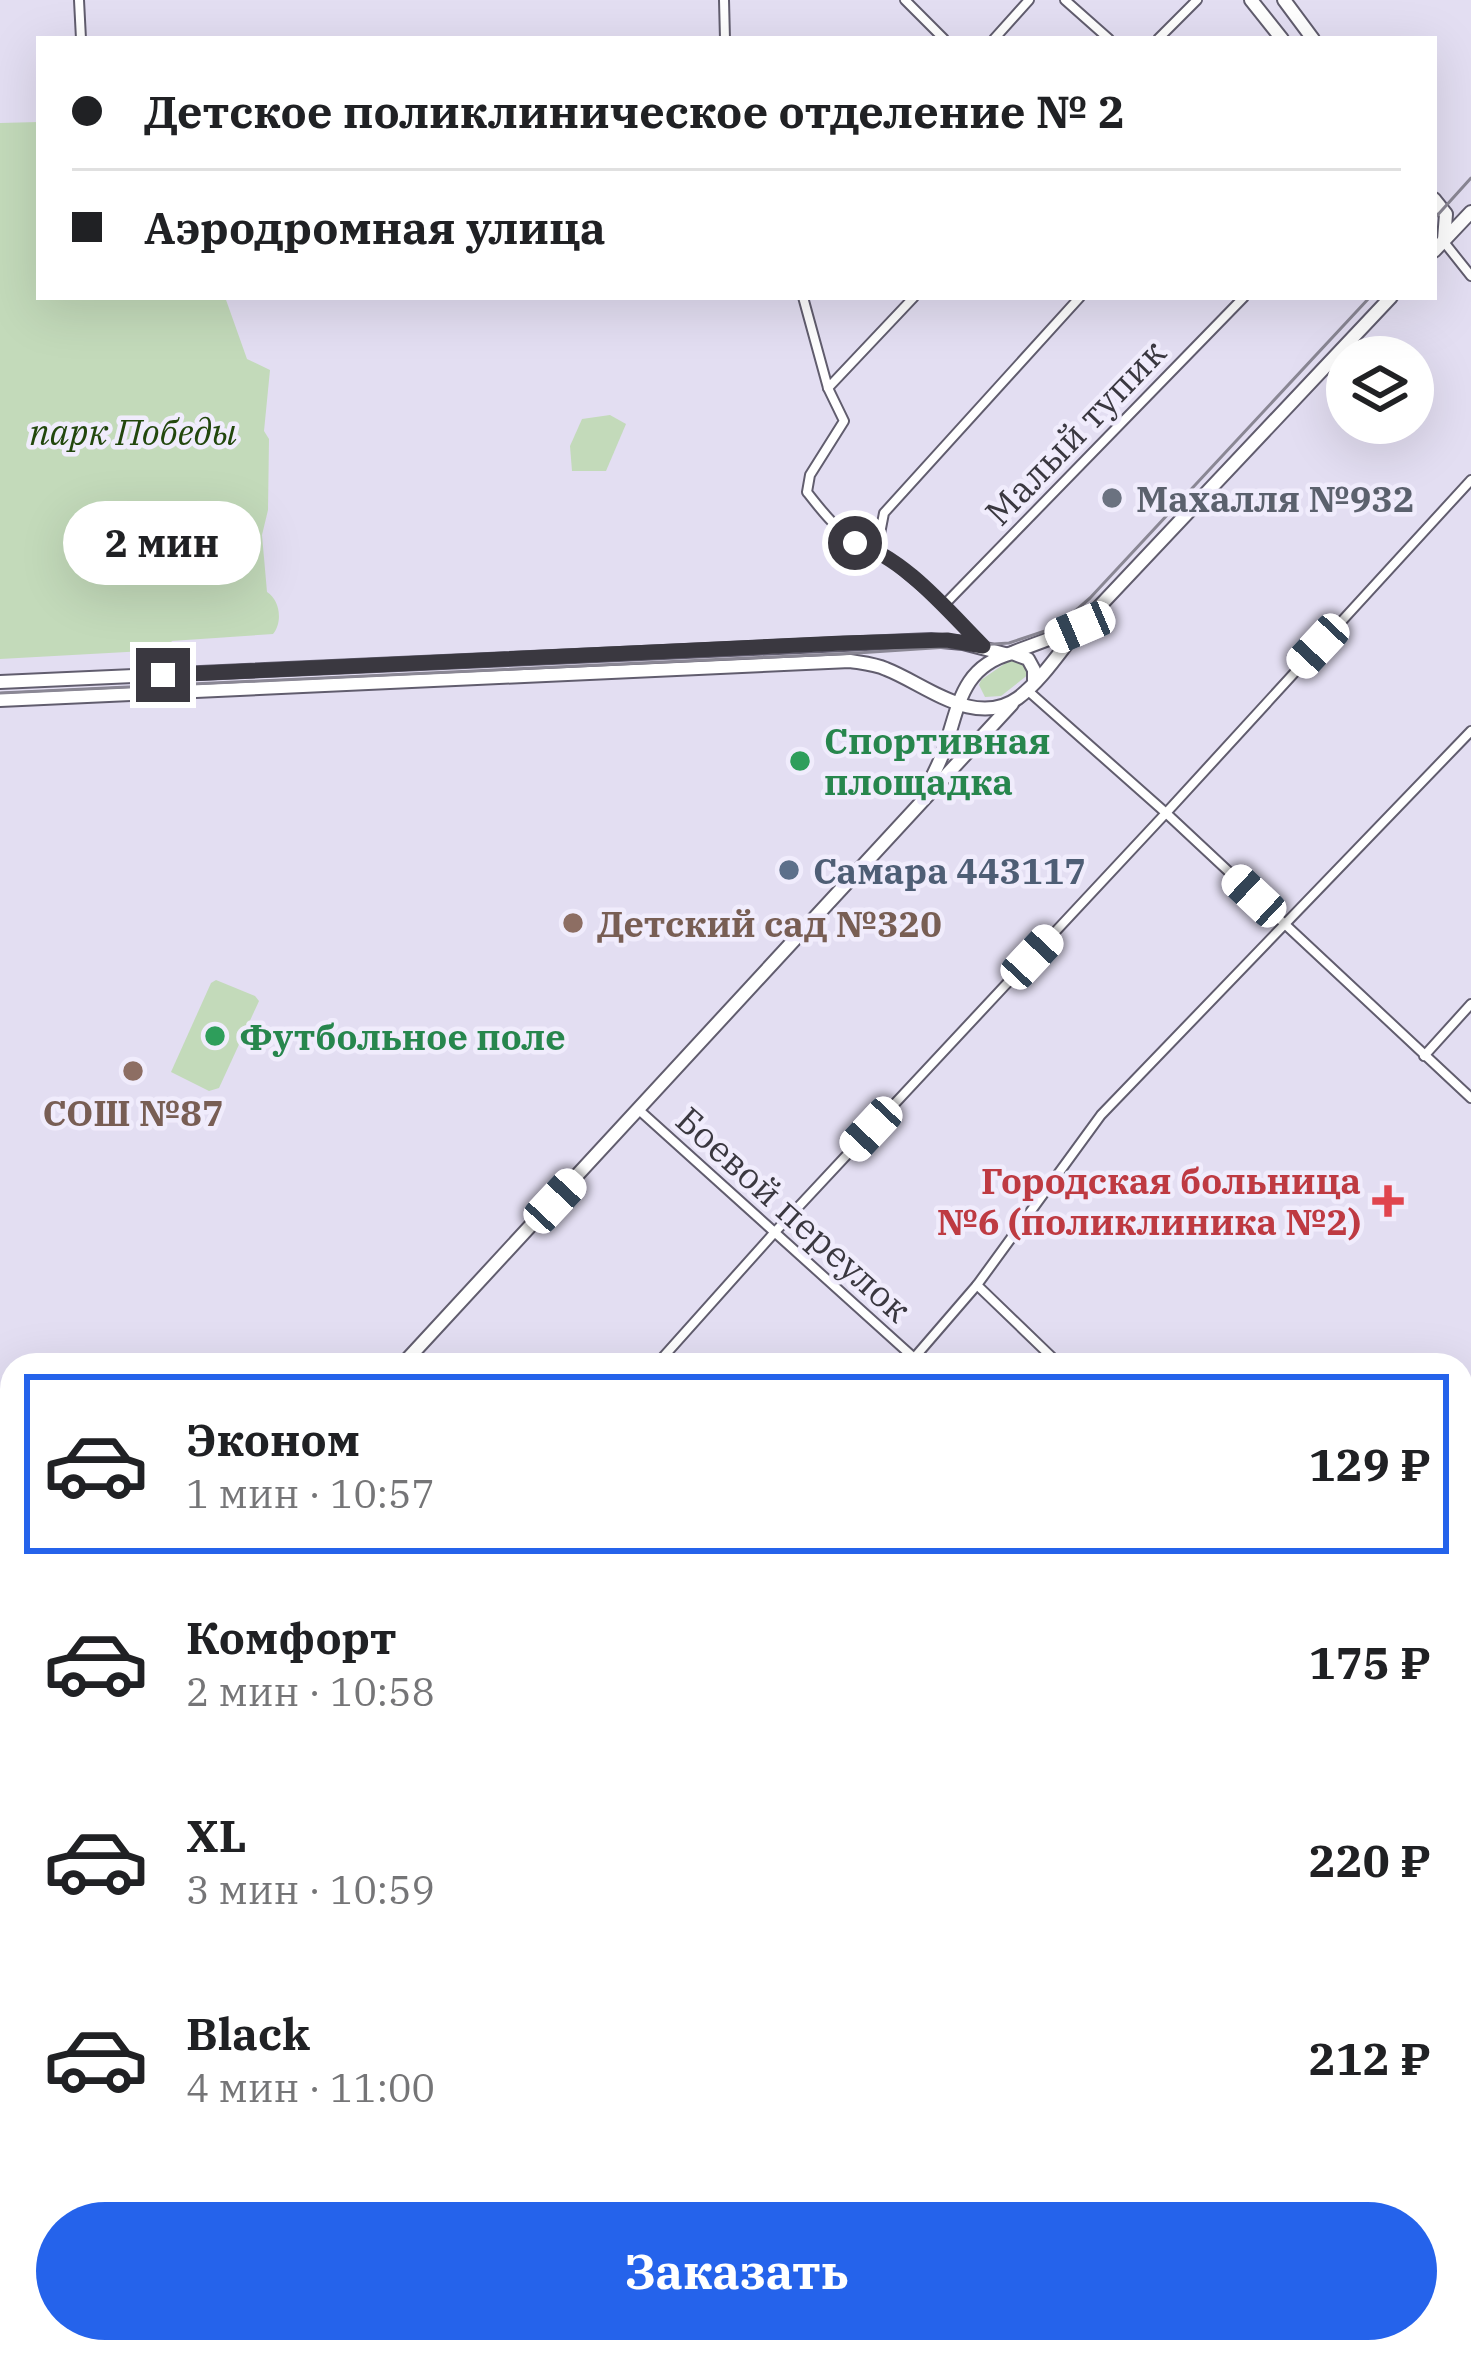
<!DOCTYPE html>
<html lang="ru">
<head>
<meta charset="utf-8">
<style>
  :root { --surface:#fff; --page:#f2f2f2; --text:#202124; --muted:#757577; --line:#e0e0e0; --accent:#2563eb }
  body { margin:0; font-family:"IBM Plex Serif",serif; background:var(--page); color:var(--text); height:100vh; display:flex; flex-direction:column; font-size:45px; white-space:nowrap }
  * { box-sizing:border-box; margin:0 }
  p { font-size:39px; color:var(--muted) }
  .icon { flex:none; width:66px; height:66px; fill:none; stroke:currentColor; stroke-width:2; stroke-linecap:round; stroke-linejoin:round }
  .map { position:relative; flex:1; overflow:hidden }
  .side { position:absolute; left:0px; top:1353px; width:1473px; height:1011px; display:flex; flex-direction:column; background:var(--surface); border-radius:36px 36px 0 0; box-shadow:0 12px 48px #0002 }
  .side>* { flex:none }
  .hud { position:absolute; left:36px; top:36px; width:1401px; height:264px; border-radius:0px; box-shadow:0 12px 48px #0002; display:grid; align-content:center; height:264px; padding:0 36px; background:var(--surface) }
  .tools { position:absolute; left:1326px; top:336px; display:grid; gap:24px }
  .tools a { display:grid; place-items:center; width:108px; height:108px; border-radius:50%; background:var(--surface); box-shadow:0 12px 48px #0002; font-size:60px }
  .end { position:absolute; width:54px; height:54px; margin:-27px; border:15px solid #3a3840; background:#fff; box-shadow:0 0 0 6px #fff }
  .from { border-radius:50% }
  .bubble { position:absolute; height:84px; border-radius:42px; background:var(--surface); box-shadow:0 12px 48px #0002; font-size:39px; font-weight:700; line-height:84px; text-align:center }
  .car { position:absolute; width:36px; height:72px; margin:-36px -18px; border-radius:15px; box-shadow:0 0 9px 3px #0007; background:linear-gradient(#fff 24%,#345 0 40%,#fff 0 76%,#345 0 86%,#fff 0) }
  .hud b { display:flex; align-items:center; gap:42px; height:114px; font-size:45px }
  .hud b+b { border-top:3px solid var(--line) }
  .hud i { width:30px; height:30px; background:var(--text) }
  ul { padding:21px 0 0; list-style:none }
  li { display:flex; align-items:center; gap:36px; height:180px; margin:0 24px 18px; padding:0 12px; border:6px solid transparent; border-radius:0px }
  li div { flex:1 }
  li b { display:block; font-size:45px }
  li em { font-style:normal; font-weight:700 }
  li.on { border-color:var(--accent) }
  li>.icon { width:108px; height:108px; stroke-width:1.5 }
  .primary-button { display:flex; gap:24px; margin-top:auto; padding:24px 36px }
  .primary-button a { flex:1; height:138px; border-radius:72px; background:var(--accent); color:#fff; font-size:48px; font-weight:700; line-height:138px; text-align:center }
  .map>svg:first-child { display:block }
  .green { fill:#c3daba }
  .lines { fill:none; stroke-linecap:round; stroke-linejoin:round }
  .street-casing { stroke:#615d6e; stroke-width:12 }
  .secondary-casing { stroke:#615d6e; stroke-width:16 }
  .primary-casing { stroke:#615d6e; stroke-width:18 }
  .street { stroke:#fff; stroke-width:8 }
  .secondary { stroke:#fff; stroke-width:12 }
  .primary { stroke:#fff; stroke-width:14 }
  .tram { stroke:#8a8794; stroke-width:3 }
  .rail-casing { stroke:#8a8794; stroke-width:8 }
  .rail { stroke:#f0ecfc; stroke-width:3; stroke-dasharray:9; stroke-linecap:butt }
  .route { stroke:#3a3840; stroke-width:15 }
  .worship-dot { fill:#6b7280; stroke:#f0ecfc; stroke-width:4.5 }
  .leisure-dot { fill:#2e9e5b; stroke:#f0ecfc; stroke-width:4.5 }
  .service-dot { fill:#5c6f8a; stroke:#f0ecfc; stroke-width:4.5 }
  .education-dot { fill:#8d6e63; stroke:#f0ecfc; stroke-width:4.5 }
  .health-dot { fill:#e0444e; stroke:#f0ecfc; stroke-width:4.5 }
  .labels { text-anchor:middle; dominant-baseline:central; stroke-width:9; stroke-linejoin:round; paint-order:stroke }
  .park-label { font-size:36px; font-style:italic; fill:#22470d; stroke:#f0ecfc }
  .street-label { font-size:36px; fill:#3a3840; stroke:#f0ecfc }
  .worship-label { font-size:36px; font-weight:bold; fill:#5b616d; stroke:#f0ecfc; text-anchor:start }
  .leisure-label { font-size:36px; font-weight:bold; fill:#27864d; stroke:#f0ecfc; text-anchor:start }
  .service-label { font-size:36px; font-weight:bold; fill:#4e5e75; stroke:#f0ecfc; text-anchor:start }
  .education-label { font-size:36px; font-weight:bold; fill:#785e54; stroke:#f0ecfc; text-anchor:start }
  .health-label { font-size:36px; font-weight:bold; fill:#be3a42; stroke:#f0ecfc; text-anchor:end }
</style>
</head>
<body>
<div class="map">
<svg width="1471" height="2362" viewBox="0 0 1471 2362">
  <rect width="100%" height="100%" fill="#e3def2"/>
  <g class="green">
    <path d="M39 122V297H225L247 359 270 370 264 431 269 439 268 510 262 535 267 592C280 600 283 622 273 634L171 641 181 649 0 659V123Z"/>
    <polygon points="610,415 626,424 606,471 572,471 570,446 582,419"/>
    <polygon points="1020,659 1025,662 1029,674 1001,696 985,697 979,685 981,680 1010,660"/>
    <polygon points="216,980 255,996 259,1001 219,1088 209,1091 171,1072 211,983"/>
    <polygon points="1471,1474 1471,1586 1461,1597 1461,1477"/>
    <polygon points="545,2352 761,2352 752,2362 535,2362"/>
  </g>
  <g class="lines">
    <defs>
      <g id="street">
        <polyline points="79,0 81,39"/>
        <polyline points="724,0 725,39"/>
        <polyline points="905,0 944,39"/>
        <polyline points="1065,0 1109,39"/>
        <polyline points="994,39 1029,0"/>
        <polyline points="1158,39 1197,0"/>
        <polyline points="1444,242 1471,276"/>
        <path d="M803 297 828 388 844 421 810 475 807 492C828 519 843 539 877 549L884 513 1080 297"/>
        <polyline points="828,388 914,297"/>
        <polyline points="877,549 944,605 982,646"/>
        <polyline points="944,605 1244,297"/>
        <polyline points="1026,689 1166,813 1471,1098"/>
        <polyline points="1424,1056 1471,1004"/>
        <polyline points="639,1110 913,1357"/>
        <polyline points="977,1285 1060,1365"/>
        <polyline points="656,1365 774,1233 1166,813 1471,480"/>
        <polyline points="908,1365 977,1285 1101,1115 1471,731"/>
        <polyline points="1461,1451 1471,1445"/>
        <polyline points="0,1967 12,1977"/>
        <polyline points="0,2096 12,2106"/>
        <polyline points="0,2215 12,2226"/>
        <polyline points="0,2337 12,2347"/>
        <polyline points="145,2352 155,2362"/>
        <polyline points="415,2352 425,2362"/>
        <polyline points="23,2362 32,2352"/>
        <polyline points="516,2362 526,2352"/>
      </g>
      <g id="secondary">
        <polyline points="1251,0 1282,39"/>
        <polyline points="1284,0 1313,39"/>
        <polyline points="1434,199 1446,214 1444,240"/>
        <polyline points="1434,251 1471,212"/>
        <polyline points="1014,652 1073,630"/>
        <polyline points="0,682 931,640 963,643 1005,654"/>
        <path d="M0 700 850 661C862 663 875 664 886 669 925 684 975 729 1018 698 1042 680 1061 650 1080 627L1391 297"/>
        <path d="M924 793C931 779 939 765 944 750 959 708 960 667 1012 653L1028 659 1034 670V680"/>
        <polyline points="402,1365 1012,704"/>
        <polyline points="0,1414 12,1413"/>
        <polyline points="0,1799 12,1786"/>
      </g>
      <g id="primary">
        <polyline points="1461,2023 1471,2014"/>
        <polyline points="1017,2362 1038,2352"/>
      </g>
    </defs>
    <use href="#street" class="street-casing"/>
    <use href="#secondary" class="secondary-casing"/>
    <use href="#primary" class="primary-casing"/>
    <use href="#street" class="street"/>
    <use href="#secondary" class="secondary"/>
    <use href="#primary" class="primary"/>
    <g class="tram">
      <polyline points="1434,219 1471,178"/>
      <polyline points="0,693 857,653 1009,643 1057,627 1090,598 1370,297"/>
    </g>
    <defs>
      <g id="rail">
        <polyline points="1461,1618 1471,1607"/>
        <polyline points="1461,1647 1471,1636"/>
        <polyline points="1461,1706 1471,1694"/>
        <polyline points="778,2362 787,2352"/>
        <polyline points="1005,2362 1011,2352"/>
      </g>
    </defs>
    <use href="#rail" class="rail-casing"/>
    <use href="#rail" class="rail"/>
  </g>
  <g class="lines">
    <path class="route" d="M163 675 843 643 947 640 983 646C948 611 904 557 855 543"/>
  </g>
  <circle class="worship-dot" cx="1112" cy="498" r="12"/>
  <g class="leisure-dot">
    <circle cx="800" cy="761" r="12"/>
    <circle cx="215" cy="1036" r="12"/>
  </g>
  <circle class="service-dot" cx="789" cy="870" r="12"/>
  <g class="education-dot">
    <circle cx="573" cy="923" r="12"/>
    <circle cx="133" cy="1071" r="12"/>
  </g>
  <path class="health-dot" d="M1382 1183h12v12h12v12h-12v12h-12v-12h-12v-12h12z"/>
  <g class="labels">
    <g class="park-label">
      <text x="133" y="431">парк Победы</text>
    </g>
    <g class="street-label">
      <text transform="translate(1075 432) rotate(-46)">Малый тупик</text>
      <text transform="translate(794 1214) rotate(42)">Боевой переулок</text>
    </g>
    <g class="worship-label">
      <text x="1136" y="498">Махалля №932</text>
    </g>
    <g class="leisure-label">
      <text x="824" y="740">Спортивная<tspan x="824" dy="41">площадка</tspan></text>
      <text x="239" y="1036">Футбольное поле</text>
    </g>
    <g class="service-label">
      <text x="813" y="870">Самара 443117</text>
    </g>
    <g class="education-label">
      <text x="597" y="923">Детский сад №320</text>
      <text x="133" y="1112" text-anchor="middle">СОШ №87</text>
    </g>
    <g class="health-label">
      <text x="1361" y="1180">Городская больница<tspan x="1361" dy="41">№6 (поликлиника №2)</tspan></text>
    </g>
  </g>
</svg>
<div class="tools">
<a><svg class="icon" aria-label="layers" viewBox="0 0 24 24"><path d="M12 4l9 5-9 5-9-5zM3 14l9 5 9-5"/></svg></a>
</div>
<i class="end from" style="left:855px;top:543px"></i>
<i class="end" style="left:163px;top:675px"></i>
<div class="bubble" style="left:63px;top:501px;width:198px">2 мин</div>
<i class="car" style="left:1080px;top:627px;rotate:247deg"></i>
<i class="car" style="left:1318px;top:646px;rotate:223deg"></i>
<i class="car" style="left:1254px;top:896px;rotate:313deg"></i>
<i class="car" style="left:1032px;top:957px;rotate:43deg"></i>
<i class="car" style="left:871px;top:1129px;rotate:223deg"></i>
<i class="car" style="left:555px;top:1201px;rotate:43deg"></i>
<div class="hud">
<b><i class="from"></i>Детское поликлиническое отделение № 2</b>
<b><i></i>Аэродромная улица</b>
</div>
<section class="side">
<ul>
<li class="on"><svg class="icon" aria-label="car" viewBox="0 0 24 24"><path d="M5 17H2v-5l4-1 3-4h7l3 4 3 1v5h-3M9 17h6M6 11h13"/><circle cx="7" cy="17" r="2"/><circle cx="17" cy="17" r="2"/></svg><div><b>Эконом</b><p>1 мин · 10:57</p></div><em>129 ₽</em></li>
<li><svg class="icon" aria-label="car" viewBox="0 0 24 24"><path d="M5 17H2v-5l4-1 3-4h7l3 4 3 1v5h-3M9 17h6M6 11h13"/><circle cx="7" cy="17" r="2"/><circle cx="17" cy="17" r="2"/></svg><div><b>Комфорт</b><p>2 мин · 10:58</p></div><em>175 ₽</em></li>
<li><svg class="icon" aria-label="car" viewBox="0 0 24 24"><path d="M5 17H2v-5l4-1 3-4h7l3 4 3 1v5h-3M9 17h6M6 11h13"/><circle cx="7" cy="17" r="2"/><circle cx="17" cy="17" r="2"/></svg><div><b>XL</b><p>3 мин · 10:59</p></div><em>220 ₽</em></li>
<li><svg class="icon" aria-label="car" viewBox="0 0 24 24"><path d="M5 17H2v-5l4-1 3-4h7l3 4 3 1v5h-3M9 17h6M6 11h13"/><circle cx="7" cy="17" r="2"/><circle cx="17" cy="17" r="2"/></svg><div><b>Black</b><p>4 мин · 11:00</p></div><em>212 ₽</em></li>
</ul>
<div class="primary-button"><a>Заказать</a></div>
</section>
</div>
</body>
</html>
